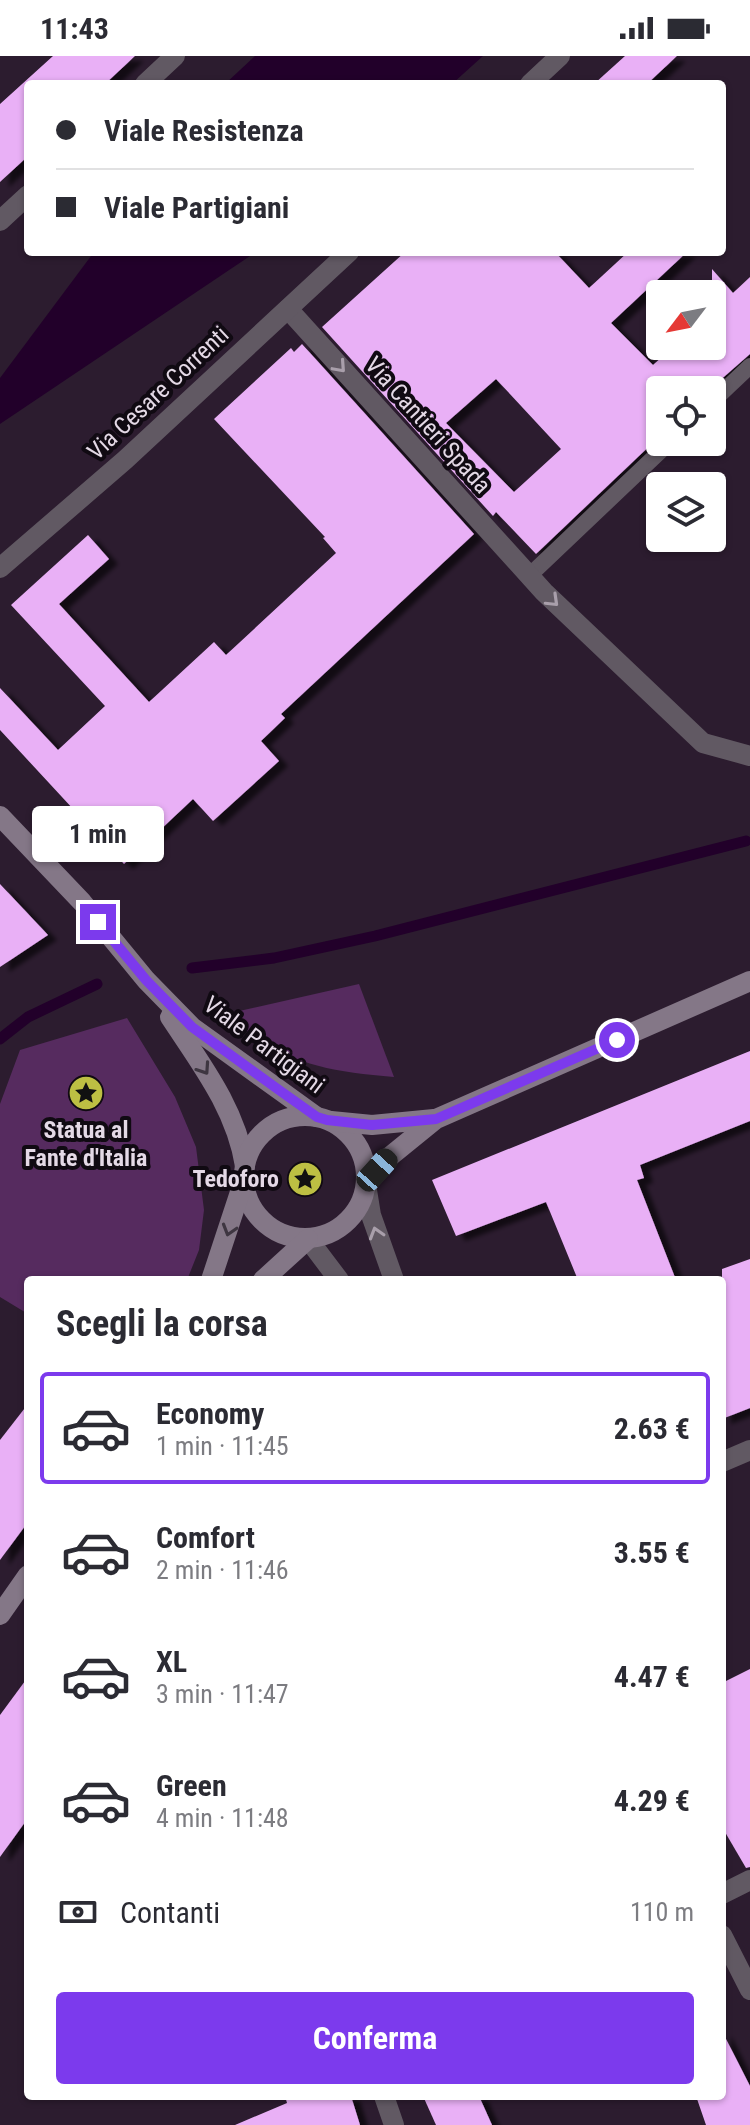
<!DOCTYPE html>
<html lang="it">
<head>
<meta charset="utf-8">
<style>
  :root { --surface:#fff; --page:#f7f7f7; --text:#2b2b33; --muted:#7c7c81; --line:#e1e1e2; --accent:#7c3aed }
  body { margin:0; font-family:"Roboto Condensed",sans-serif; background:var(--page); color:var(--text); height:100vh; display:flex; flex-direction:column; font-size:30px; white-space:nowrap }
  * { box-sizing:border-box; margin:0 }
  p { font-size:26px; color:var(--muted) }
  .icon { flex:none; width:44px; height:44px; fill:none; stroke:currentColor; stroke-width:2; stroke-linecap:round; stroke-linejoin:round }
  .map { position:relative; flex:1; overflow:hidden }
  .drawer { position:absolute; left:24px; top:1220px; width:702px; height:824px; display:flex; flex-direction:column; background:var(--surface); border-radius:8px; box-shadow:0 2px 6px #0004 }
  .drawer>* { flex:none }
  .top-card { position:absolute; left:24px; top:24px; width:702px; height:176px; border-radius:8px; box-shadow:0 2px 6px #0004; display:grid; align-content:center; height:176px; padding:0 32px; background:var(--surface) }
  .needle { width:52px; rotate:238deg }
  .tools { position:absolute; left:646px; top:224px; display:grid; gap:16px }
  .tools a { display:grid; place-items:center; width:80px; height:80px; border-radius:8px; background:var(--surface); box-shadow:0 2px 6px #0004; font-size:40px }
  .end { position:absolute; width:36px; height:36px; margin:-18px; border:10px solid #7c3aed; background:#fff; box-shadow:0 0 0 4px #fff }
  .from { border-radius:50% }
  .bubble { position:absolute; height:56px; border-radius:8px; background:var(--surface); box-shadow:0 2px 6px #0004; font-size:26px; font-weight:700; line-height:56px; text-align:center }
  .car { position:absolute; width:24px; height:48px; margin:-24px -12px; border-radius:10px; box-shadow:0 0 6px 2px #0007; background:linear-gradient(#222 24%,#8ab4d8 0 40%,#222 0 76%,#8ab4d8 0 86%,#222 0) }
  .top-card b { display:flex; align-items:center; gap:28px; height:76px; font-size:30px }
  .top-card b+b { border-top:2px solid var(--line) }
  .top-card i { width:20px; height:20px; background:var(--text) }
  ul { padding:0; list-style:none }
  li { display:flex; align-items:center; gap:24px; height:112px; margin:0 16px 12px; padding:0 16px; border:4px solid transparent; border-radius:8px }
  li div { flex:1 }
  li b { display:block; font-size:30px }
  li em { font-style:normal; font-weight:700 }
  li.selected { border-color:var(--accent) }
  li>.icon { width:72px; height:72px; stroke-width:1.5 }
  h2 { padding:0 32px; font-size:36px; line-height:96px }
  .pay { display:flex; align-items:center; gap:20px; height:88px; padding:0 32px; font-size:30px }
  .pay p { margin-inline-start:auto }
  .cta { display:flex; gap:16px; margin-top:auto; padding:16px 32px }
  .cta a { flex:1; height:92px; border-radius:8px; background:var(--accent); color:#fff; font-size:32px; font-weight:700; line-height:92px; text-align:center }
  .status { display:flex; justify-content:space-between; align-items:center; height:56px; padding:0 40px; background:var(--surface); direction:ltr }
  .status svg { height:22px; fill:currentColor }
  .map>svg:first-child { display:block }
  .green { fill:#562b5f }
  .water { fill:#22002a }
  .lines { fill:none; stroke-linecap:round; stroke-linejoin:round }
  .stream { stroke:#22002a; stroke-width:11 }
  .building { fill:#e9b0f6; fill-rule:evenodd; filter:url(#shadow) }
  .lane { stroke:#615963; stroke-width:16 }
  .street { stroke:#615963; stroke-width:20 }
  .secondary { stroke:#847787; stroke-width:20 }
  .oneway { stroke:#a99fab }
  .oneway2 { stroke:#3e3641 }
  .route { stroke:#7c3aed; stroke-width:10 }
  .labels { text-anchor:middle; dominant-baseline:central; stroke-width:8; stroke-linejoin:round; paint-order:stroke }
  .street-label { font-size:24px; fill:#e4d9e6; stroke:#100a12 }
  .poi-label { font-size:24px; font-weight:bold; fill:#e4d9e6; stroke:#100a12 }
</style>
</head>
<body>
<div class="status"><b>11:43</b><svg viewBox="0 0 49 12"><path d="M0 12V9h3v3zM5 12V6h3v6zM10 12V3h3v9zM15 12V0h3v12zM26 1h20v11H26zM47 4h2v5h-2z"/></svg></div>
<div class="map">
<svg width="750" height="2069" viewBox="0 0 750 2069">
  <defs>
    <filter id="shadow"><feDropShadow dx="9" dy="5" stdDeviation="2" flood-color="#0009"/></filter>
  </defs>
  <rect width="100%" height="100%" fill="#2c1c2f"/>
  <g class="green">
    <path d="M359 928 394 1021C323 1015 281 1007 226 958Z"/>
    <polygon points="127,962 175,1041 196,1091 204,1154 199,1194 187,1224 28,1224 28,1258 0,1241 0,1048 20,994"/>
  </g>
  <g class="water">
    <polygon points="255,0 483,0 452,28 225,28"/>
    <polygon points="94,196 256,196 0,368 0,322"/>
  </g>
  <g class="lines">
    <g class="stream">
      <polyline points="192,912 274,902 375,880 746,785"/>
      <polyline points="0,983 28,961 97,928"/>
    </g>
  </g>
  <g class="building">
    <polygon points="53,0 135,0 105,28 28,28 28,100 0,126 0,48"/>
    <polygon points="625,0 677,0 647,28 594,28"/>
    <path d="M405 196H555L589 232 628 196H687L611 267 653 309 674 290H712V213L733 237 750 221V298L709 334H660V380L536 498 496 456 493 460 322 271ZM496 323 561 393 514 436 446 367Z"/>
    <polygon points="302,288 474,478 281,658 285,662 261,685 279,705 213,765 193,743 124,808 0,674 0,632 58,694 105,650 11,549 88,479 109,503 59,548 149,646 214,586 226,599 336,497 323,482 325,481 214,363 291,292 294,296"/>
    <polygon points="0,828 48,879 0,911"/>
    <polygon points="750,995 750,1065 640,1109 644,1122 637,1124 676,1224 578,1224 546,1146 456,1180 432,1124"/>
    <polygon points="750,1203 750,1352 722,1363 722,1213"/>
    <polygon points="28,1348 28,1466 0,1504 0,1384"/>
    <polygon points="750,1613 750,1811 746,1812 722,1771 722,1627"/>
    <polygon points="28,1621 28,1762 0,1801 0,1659"/>
    <polygon points="722,1975 750,2030 750,2069 706,2069 696,2040 722,2040"/>
    <polygon points="285,2040 351,2040 360,2069 235,2069 287,2047"/>
    <polygon points="423,2040 479,2040 492,2069 436,2069"/>
  </g>
  <g class="lines">
    <g class="lane">
      <polyline points="712,346 750,310"/>
      <polyline points="529,520 670,386"/>
    </g>
    <g class="street">
      <polyline points="145,28 175,0"/>
      <polyline points="530,28 560,0"/>
      <polyline points="0,165 28,139"/>
      <polyline points="288,253 544,536 703,687 750,700"/>
      <polyline points="0,512 125,404 349,196"/>
      <polyline points="366,1128 371,1159 394,1224"/>
      <polyline points="308,1183 339,1224"/>
      <polyline points="722,1406 750,1394"/>
      <polyline points="722,1838 750,1824"/>
      <polyline points="722,1879 750,1934"/>
      <polyline points="384,2040 394,2069"/>
    </g>
    <g class="secondary">
      <polyline points="0,760 82,846 146,924 192,971 317,1061"/>
      <path d="M170 961C201 1008 236 1053 245 1110"/>
      <circle cx="305" cy="1121" r="61"/>
      <polyline points="331,1065 372,1069 434,1063"/>
      <polyline points="366,1128 388,1102 436,1063 750,925"/>
      <polyline points="211,1224 244,1124"/>
      <polyline points="263,1224 308,1183"/>
      <polyline points="0,1559 28,1519"/>
    </g>
  </g>
  <defs><path id="oneway-chevron" d="M-2-3.5L2.5 0L-2 3.5" fill="none" stroke-width="1.6" stroke-linecap="round" stroke-linejoin="round" transform="scale(2)"/></defs>
  <g class="oneway">
    <use href="#oneway-chevron" transform="translate(340 311) rotate(48)"/>
    <use href="#oneway-chevron" transform="translate(553 545) rotate(44)"/>
    <use href="#oneway-chevron" transform="translate(376 1177) rotate(-107)"/>
  </g>
  <g class="oneway2">
    <use href="#oneway-chevron" transform="translate(204 1013) rotate(56)"/>
    <use href="#oneway-chevron" transform="translate(229 1174) rotate(107)"/>
  </g>
  <g class="lines">
    <polyline class="route" points="98,866 146,924 192,971 279,1034 317,1061 327,1064 372,1069 436,1063 617,984"/>
  </g>
  <defs>
    <symbol id="sight-disc" viewBox="-11 -11 22 22"><circle r="9.5" fill="#bdbf43" stroke="#100a12"/><path d="M0-6L1.8-2.2L6-1.7L2.9 1.2L3.7 5.4L0 3.3L-3.7 5.4L-2.9 1.2L-6-1.7L-1.8-2.2Z" fill="#111"/></symbol>
  </defs>
  <g fill-rule="evenodd">
    <use href="#sight-disc" x="66" y="1017" width="40" height="40"/>
    <use href="#sight-disc" x="285" y="1103" width="40" height="40"/>
  </g>
  <g class="labels">
    <g class="street-label">
      <text transform="translate(158 337) rotate(-43)">Via Cesare Correnti</text>
      <text transform="translate(428 369) rotate(48)">Via Cantieri Spada</text>
      <text transform="translate(264 989) rotate(37)">Viale Partigiani</text>
    </g>
    <g class="poi-label">
      <text x="86" y="1074">Statua al<tspan x="86" dy="28">Fante d'Italia</tspan></text>
      <text x="279" y="1123" text-anchor="end">Tedoforo</text>
    </g>
  </g>
</svg>
<div class="tools">
<a><svg class="needle" viewBox="-14 -14 28 28"><path d="M0-13l5 13h-10z" fill="#e53935"/><path d="M0 13l5-13h-10z" fill="#7c7c81"/></svg></a>
<a><svg class="icon" aria-label="locate" viewBox="0 0 24 24"><circle cx="12" cy="12" r="6"/><path d="M12 2v4M12 18v4M2 12h4M18 12h4"/></svg></a>
<a><svg class="icon" aria-label="layers" viewBox="0 0 24 24"><path d="M12 4l9 5-9 5-9-5zM3 14l9 5 9-5"/></svg></a>
</div>
<i class="end from" style="left:617px;top:984px"></i>
<i class="end" style="left:98px;top:866px"></i>
<div class="bubble" style="left:32px;top:750px;width:132px">1 min</div>
<i class="car" style="left:377px;top:1114px;rotate:42deg"></i>
<div class="top-card">
<b><i class="from"></i>Viale Resistenza</b>
<b><i></i>Viale Partigiani</b>
</div>
<section class="drawer">
<h2>Scegli la corsa</h2>
<ul>
<li class="selected"><svg class="icon" aria-label="car" viewBox="0 0 24 24"><path d="M5 17H2v-5l4-1 3-4h7l3 4 3 1v5h-3M9 17h6M6 11h13"/><circle cx="7" cy="17" r="2"/><circle cx="17" cy="17" r="2"/></svg><div><b>Economy</b><p>1 min · 11:45</p></div><em>2.63 €</em></li>
<li><svg class="icon" aria-label="car" viewBox="0 0 24 24"><path d="M5 17H2v-5l4-1 3-4h7l3 4 3 1v5h-3M9 17h6M6 11h13"/><circle cx="7" cy="17" r="2"/><circle cx="17" cy="17" r="2"/></svg><div><b>Comfort</b><p>2 min · 11:46</p></div><em>3.55 €</em></li>
<li><svg class="icon" aria-label="car" viewBox="0 0 24 24"><path d="M5 17H2v-5l4-1 3-4h7l3 4 3 1v5h-3M9 17h6M6 11h13"/><circle cx="7" cy="17" r="2"/><circle cx="17" cy="17" r="2"/></svg><div><b>XL</b><p>3 min · 11:47</p></div><em>4.47 €</em></li>
<li><svg class="icon" aria-label="car" viewBox="0 0 24 24"><path d="M5 17H2v-5l4-1 3-4h7l3 4 3 1v5h-3M9 17h6M6 11h13"/><circle cx="7" cy="17" r="2"/><circle cx="17" cy="17" r="2"/></svg><div><b>Green</b><p>4 min · 11:48</p></div><em>4.29 €</em></li>
</ul>
<div class="pay"><svg class="icon" aria-label="cash" viewBox="0 0 24 24"><path d="M3 7h18v10H3z"/><circle cx="12" cy="12" r="2"/></svg>Contanti<p>110 m</p></div>
<div class="cta"><a>Conferma</a></div>
</section>
</div>
</body>
</html>
